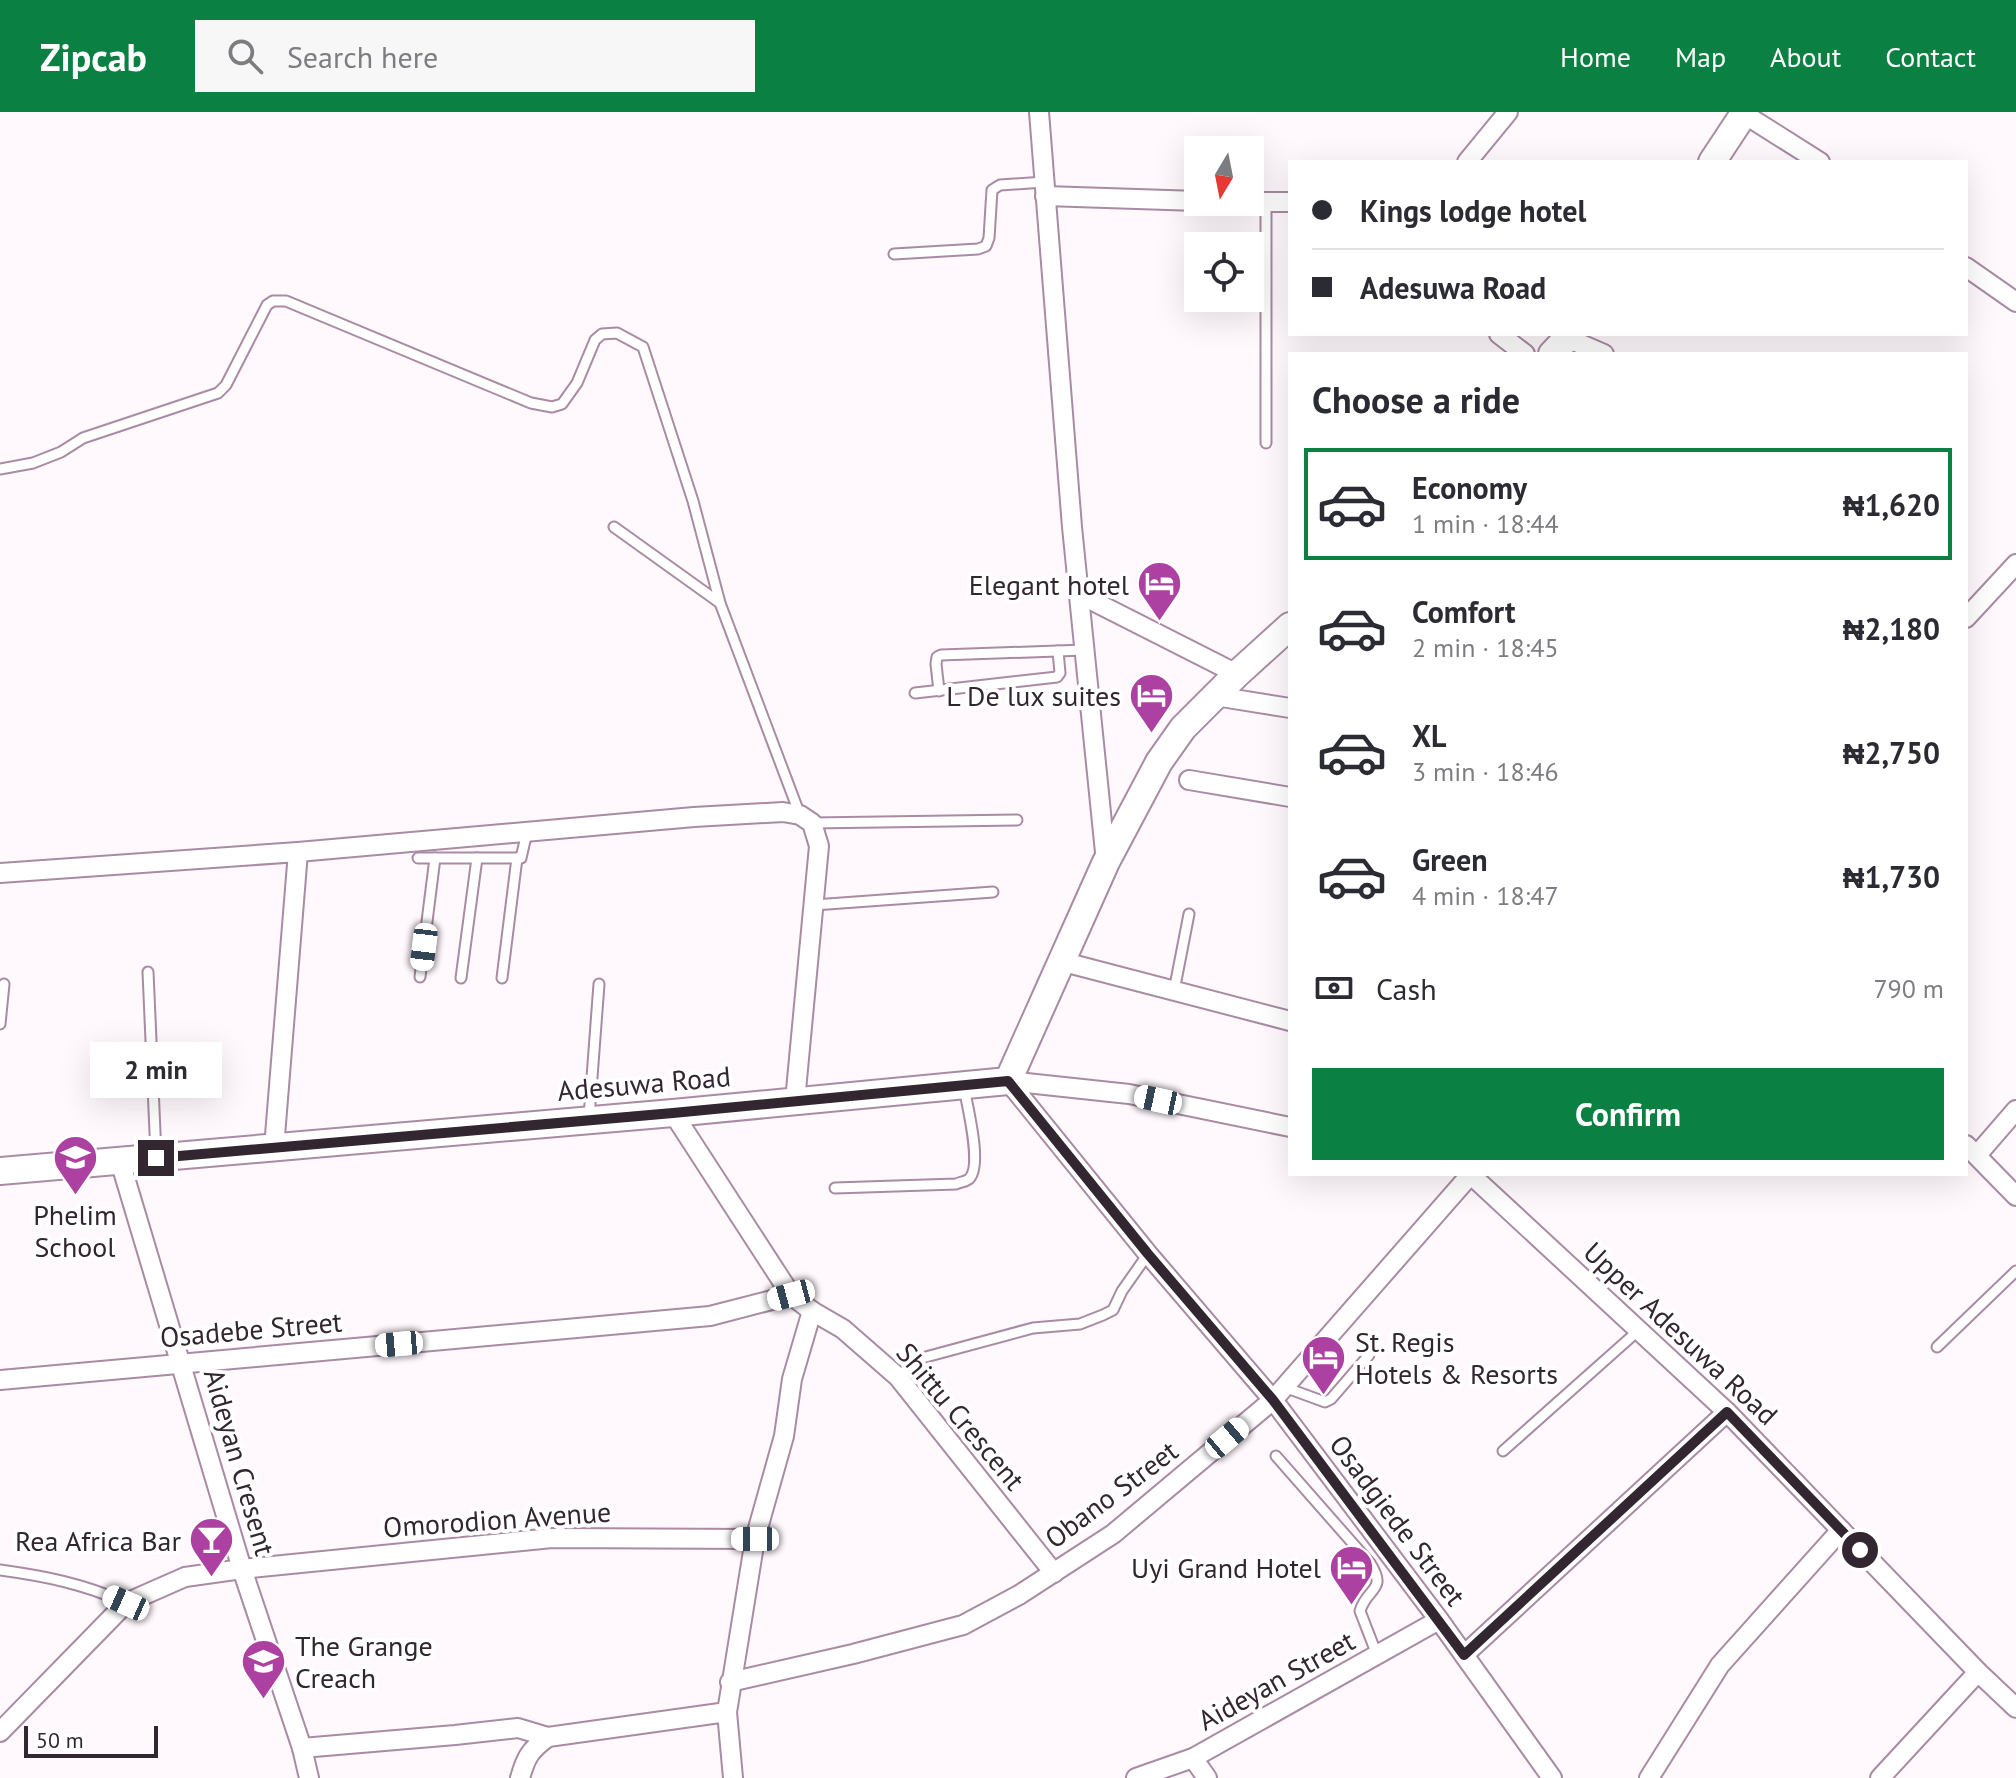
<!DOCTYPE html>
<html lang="en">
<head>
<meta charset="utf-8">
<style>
  :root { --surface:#fff; --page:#f7f7f7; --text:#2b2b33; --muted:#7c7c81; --line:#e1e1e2; --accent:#0b8043 }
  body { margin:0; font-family:"PT Sans",sans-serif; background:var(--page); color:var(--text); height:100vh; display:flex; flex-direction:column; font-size:30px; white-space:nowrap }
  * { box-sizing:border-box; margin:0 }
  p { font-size:26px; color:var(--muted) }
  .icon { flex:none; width:44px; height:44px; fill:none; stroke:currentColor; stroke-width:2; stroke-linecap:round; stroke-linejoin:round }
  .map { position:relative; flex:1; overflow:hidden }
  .side { position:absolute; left:1288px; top:240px; width:680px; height:824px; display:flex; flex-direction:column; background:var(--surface); border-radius:0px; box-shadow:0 8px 32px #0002 }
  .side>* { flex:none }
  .top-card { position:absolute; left:1288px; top:48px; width:680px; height:176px; border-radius:0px; box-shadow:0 8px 32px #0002; display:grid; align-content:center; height:176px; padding:0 24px; background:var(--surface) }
  .needle { width:52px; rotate:190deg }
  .fabs { position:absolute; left:1184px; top:24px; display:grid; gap:16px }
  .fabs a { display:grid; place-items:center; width:80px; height:80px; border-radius:0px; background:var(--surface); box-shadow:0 8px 32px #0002; font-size:40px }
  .scale { position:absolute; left:24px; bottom:20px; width:134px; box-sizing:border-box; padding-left:8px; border:4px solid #322630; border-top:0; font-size:22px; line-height:28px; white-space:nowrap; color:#322630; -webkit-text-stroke:6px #fff; paint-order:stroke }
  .end { position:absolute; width:36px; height:36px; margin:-18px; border:10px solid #322630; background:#fff; box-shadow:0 0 0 4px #fff }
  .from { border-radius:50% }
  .bubble { position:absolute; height:56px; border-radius:0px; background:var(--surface); box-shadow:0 8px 32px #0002; font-size:26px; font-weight:700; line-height:56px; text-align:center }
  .car { position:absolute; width:24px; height:48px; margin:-24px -12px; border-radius:10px; box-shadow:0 0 6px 2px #0007; background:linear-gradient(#fff 24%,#345 0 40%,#fff 0 76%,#345 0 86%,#fff 0) }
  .top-card b { display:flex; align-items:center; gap:28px; height:76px; font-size:30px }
  .top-card b+b { border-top:2px solid var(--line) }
  .top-card i { width:20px; height:20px; background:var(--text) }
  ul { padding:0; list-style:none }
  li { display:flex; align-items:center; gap:24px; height:112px; margin:0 16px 12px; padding:0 8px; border:4px solid transparent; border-radius:0px }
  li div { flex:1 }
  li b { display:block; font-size:30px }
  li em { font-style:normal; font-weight:700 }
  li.selected { border-color:var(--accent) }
  li>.icon { width:72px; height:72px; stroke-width:1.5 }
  h2 { padding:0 24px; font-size:36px; line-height:96px }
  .pay { display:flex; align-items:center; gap:20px; height:88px; padding:0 24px; font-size:30px }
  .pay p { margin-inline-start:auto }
  .button { display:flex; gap:16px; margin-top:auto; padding:16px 24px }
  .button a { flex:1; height:92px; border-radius:0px; background:var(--accent); color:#fff; font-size:32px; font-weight:700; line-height:92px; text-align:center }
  header { display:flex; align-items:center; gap:48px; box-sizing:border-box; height:112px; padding:0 40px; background:var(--accent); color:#fff }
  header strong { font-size:38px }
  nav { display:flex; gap:44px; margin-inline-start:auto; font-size:28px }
  .search { width:560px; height:72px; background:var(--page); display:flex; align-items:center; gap:20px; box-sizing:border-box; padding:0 28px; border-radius:0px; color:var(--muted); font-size:30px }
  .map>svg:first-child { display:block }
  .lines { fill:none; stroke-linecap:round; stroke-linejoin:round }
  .lane-casing { stroke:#a98ba3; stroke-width:13 }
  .street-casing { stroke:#a98ba3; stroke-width:22 }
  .secondary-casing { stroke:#a98ba3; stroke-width:30 }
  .lane { stroke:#fff; stroke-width:9 }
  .street { stroke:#fff; stroke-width:18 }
  .secondary { stroke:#fff; stroke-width:26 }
  .route { stroke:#322630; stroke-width:10 }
  .labels { text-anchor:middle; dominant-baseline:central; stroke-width:8; stroke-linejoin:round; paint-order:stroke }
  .poi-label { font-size:28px; fill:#322630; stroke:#fff; text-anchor:end }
  .street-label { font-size:28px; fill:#322630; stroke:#fff }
</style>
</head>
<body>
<header>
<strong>Zipcab</strong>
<div class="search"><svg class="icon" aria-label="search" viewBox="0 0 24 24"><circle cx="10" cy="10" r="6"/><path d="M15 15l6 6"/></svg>Search here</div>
<nav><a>Home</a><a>Map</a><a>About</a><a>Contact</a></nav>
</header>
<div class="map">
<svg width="2016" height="1666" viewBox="0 0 2016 1666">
  <rect width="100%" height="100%" fill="#fff8fd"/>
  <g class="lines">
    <defs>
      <g id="lane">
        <polyline points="1266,91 1266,331"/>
        <polyline points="894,142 978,137 986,134 989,126 992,78 1000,73 1044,70"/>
        <polyline points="0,357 33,351 61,340 83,326 218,281 226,273 267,193 273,189 286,189 531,291 552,295 562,292 577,271 595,228 602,222 617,221 643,235 693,389 720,491 800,703"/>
        <polyline points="614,415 720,491"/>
        <polyline points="939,579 936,552 937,545 941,543 1085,538"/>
        <polyline points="915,581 1057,565 1060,561 1058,539"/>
        <polyline points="812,711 1017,708"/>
        <polyline points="418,746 521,746 527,720"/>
        <polyline points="814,793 993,780"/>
        <polyline points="148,860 156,1043"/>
        <polyline points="420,865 435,746"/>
        <polyline points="461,866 477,746"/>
        <polyline points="502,866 517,746"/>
        <polyline points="1174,879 1189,802"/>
        <polyline points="0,912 4,872"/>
        <polyline points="589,1005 599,872"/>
        <path d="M835 1076 956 1072C960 1070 965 1070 969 1067 983 1054 967 994 964 975"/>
        <polyline points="1937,1235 2016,1159"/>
        <polyline points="898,1265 922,1246 1033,1216 1080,1212 1103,1203 1113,1198 1122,1179 1148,1142"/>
        <polyline points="1284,1275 1325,1290 1331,1287 1369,1243"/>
        <polyline points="1503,1339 1639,1218"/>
        <path d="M1276 1344 1370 1451C1388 1479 1367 1475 1360 1499L1377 1543"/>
        <path d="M0 1458C44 1464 85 1472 126 1491"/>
      </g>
      <g id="street">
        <polyline points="1039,0 1072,415 1106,750"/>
        <polyline points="1744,2 1820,50"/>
        <polyline points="1467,50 1508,0"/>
        <polyline points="1045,84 1198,89"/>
        <polyline points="1235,90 1290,90"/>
        <polyline points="1966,155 2016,190"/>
        <polyline points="1499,222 1525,242"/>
        <polyline points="1567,226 1604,242"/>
        <polyline points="1079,482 1237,562"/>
        <polyline points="1966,506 2016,452"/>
        <polyline points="1215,584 1290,596"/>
        <polyline points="1189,668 1290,685"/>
        <polyline points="0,761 298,740 694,705 783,700 800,703 812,711 819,734 795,989"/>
        <polyline points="1060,849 1290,909"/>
        <polyline points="1008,969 1148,1142 1273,1288 1439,1508 1552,1666"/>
        <polyline points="1008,969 1129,982 1290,1015"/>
        <polyline points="673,1001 791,1183 812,1199 792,1267 784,1324 755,1427 727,1600"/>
        <polyline points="1966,1033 2016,1084"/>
        <polyline points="274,1036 298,740"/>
        <polyline points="1977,1043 2016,998"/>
        <polyline points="120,1049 242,1457 302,1636 309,1666"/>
        <polyline points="1470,1062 1727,1300 1978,1560 2016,1596"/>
        <polyline points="812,1199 843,1217 898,1265 1054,1461"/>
        <polyline points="0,1268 710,1204 791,1183"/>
        <polyline points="1464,1543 1727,1300"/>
        <polyline points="730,1570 853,1542 963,1513 1019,1483 1113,1422 1273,1288 1471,1062"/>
        <polyline points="0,1620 126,1491 185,1465 242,1457 552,1426 755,1427"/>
        <polyline points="302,1636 455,1623 518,1616 548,1625"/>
        <polyline points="1193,1646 1207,1666"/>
        <path d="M520 1666C526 1645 530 1638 548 1625L727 1600 733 1666"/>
        <polyline points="1136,1666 1193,1646 1439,1508"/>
        <polyline points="1649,1666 1720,1553 1841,1418"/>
        <polyline points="1880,1666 1978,1560"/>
      </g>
      <g id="secondary">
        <polyline points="1712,50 1745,0"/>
        <polyline points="1552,242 1571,222"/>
        <polyline points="0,1059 673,1001 1008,969 1106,750 1159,650 1183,616 1237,562 1290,514"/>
      </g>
    </defs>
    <use href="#lane" class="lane-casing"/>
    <use href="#street" class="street-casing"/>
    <use href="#secondary" class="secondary-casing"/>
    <use href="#lane" class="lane"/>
    <use href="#street" class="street"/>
    <use href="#secondary" class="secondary"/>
  </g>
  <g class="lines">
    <polyline class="route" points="156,1046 673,1001 1008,969 1148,1142 1273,1288 1464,1543 1727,1300 1860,1438"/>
  </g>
  <defs>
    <symbol id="hotel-pin" viewBox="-11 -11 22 30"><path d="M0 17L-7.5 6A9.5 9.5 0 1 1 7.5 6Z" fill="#ad41a1" stroke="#fff"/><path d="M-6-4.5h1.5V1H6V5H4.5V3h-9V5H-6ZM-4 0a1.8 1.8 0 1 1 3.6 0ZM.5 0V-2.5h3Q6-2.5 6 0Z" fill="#fff"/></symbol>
    <symbol id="school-pin" viewBox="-11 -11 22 30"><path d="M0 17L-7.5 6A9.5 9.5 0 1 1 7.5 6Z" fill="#ad41a1" stroke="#fff"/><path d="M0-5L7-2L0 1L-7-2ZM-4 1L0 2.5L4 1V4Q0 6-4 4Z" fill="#fff"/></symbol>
    <symbol id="bar-pin" viewBox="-11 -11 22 30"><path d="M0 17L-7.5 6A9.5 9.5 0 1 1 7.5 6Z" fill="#ad41a1" stroke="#fff"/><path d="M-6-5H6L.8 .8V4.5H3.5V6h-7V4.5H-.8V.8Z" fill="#fff"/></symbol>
  </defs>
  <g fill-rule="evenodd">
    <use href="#hotel-pin" x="1134" y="446" width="51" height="69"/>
    <use href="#hotel-pin" x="1126" y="558" width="51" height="69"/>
    <use href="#school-pin" x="50" y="1020" width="51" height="69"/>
    <use href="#hotel-pin" x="1298" y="1220" width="51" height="69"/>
    <use href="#bar-pin" x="186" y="1402" width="51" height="69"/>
    <use href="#hotel-pin" x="1326" y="1430" width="51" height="69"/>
    <use href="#school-pin" x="238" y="1524" width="51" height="69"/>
  </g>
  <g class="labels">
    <g class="poi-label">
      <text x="1129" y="472">Elegant hotel</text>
      <text x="1121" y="583">L De lux suites</text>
      <text x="75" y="1102" text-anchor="middle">Phelim<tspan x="75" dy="32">School</tspan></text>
      <text x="1355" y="1229" text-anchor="start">St. Regis<tspan x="1355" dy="32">Hotels &amp; Resorts</tspan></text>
      <text x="181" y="1428">Rea Africa Bar</text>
      <text x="1321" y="1455">Uyi Grand Hotel</text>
      <text x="295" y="1533" text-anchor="start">The Grange<tspan x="295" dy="32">Creach</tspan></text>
    </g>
    <g class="street-label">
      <text transform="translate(644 971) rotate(-5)">Adesuwa Road</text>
      <text transform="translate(251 1217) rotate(-5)">Osadebe Street</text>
      <text transform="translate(1681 1221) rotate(43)">Upper Adesuwa Road</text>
      <text transform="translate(961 1304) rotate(50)">Shittu Crescent</text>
      <text transform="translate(240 1350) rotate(74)">Aideyan Cresent</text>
      <text transform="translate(1111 1382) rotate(-37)">Obano Street</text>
      <text transform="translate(497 1407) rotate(-4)">Omorodion Avenue</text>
      <text transform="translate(1398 1408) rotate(53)">Osadgiede Street</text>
      <text transform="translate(1276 1568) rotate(-29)">Aideyan Street</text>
    </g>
  </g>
</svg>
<div class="fabs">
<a><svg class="needle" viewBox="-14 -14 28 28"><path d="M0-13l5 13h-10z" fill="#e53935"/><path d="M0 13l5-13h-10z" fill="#7c7c81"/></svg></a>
<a><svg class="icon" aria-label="locate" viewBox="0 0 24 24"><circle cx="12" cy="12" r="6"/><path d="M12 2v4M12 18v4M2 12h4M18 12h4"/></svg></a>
</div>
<div class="scale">50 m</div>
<i class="end from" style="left:1860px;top:1438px"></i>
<i class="end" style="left:156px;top:1046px"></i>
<div class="bubble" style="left:90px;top:930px;width:132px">2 min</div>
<i class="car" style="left:424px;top:835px;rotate:187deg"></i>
<i class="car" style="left:1158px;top:988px;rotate:282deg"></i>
<i class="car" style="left:791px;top:1183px;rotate:255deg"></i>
<i class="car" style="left:399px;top:1232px;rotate:265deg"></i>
<i class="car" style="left:1227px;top:1326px;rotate:50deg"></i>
<i class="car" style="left:755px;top:1427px;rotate:270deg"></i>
<i class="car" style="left:126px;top:1491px;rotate:294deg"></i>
<div class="top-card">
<b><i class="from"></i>Kings lodge hotel</b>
<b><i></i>Adesuwa Road</b>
</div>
<section class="side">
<h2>Choose a ride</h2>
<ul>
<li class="selected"><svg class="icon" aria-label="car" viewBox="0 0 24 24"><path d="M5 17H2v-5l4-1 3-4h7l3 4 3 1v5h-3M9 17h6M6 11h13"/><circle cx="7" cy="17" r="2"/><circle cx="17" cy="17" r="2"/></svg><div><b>Economy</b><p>1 min · 18:44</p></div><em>₦1,620</em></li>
<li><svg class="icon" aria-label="car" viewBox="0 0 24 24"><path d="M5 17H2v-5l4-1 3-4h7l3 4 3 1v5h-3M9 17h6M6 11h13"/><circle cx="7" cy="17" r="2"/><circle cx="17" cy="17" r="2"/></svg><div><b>Comfort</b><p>2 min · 18:45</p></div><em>₦2,180</em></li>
<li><svg class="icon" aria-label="car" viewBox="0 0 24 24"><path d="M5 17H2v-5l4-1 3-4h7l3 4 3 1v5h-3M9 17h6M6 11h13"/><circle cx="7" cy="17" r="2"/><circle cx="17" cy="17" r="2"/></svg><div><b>XL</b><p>3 min · 18:46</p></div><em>₦2,750</em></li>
<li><svg class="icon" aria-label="car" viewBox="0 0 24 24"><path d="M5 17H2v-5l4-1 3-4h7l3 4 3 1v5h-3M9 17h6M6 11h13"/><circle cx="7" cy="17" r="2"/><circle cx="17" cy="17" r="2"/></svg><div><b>Green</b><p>4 min · 18:47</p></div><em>₦1,730</em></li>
</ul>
<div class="pay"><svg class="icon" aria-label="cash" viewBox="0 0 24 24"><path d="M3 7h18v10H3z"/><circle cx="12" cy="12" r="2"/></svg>Cash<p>790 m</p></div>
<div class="button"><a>Confirm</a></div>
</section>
</div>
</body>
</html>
